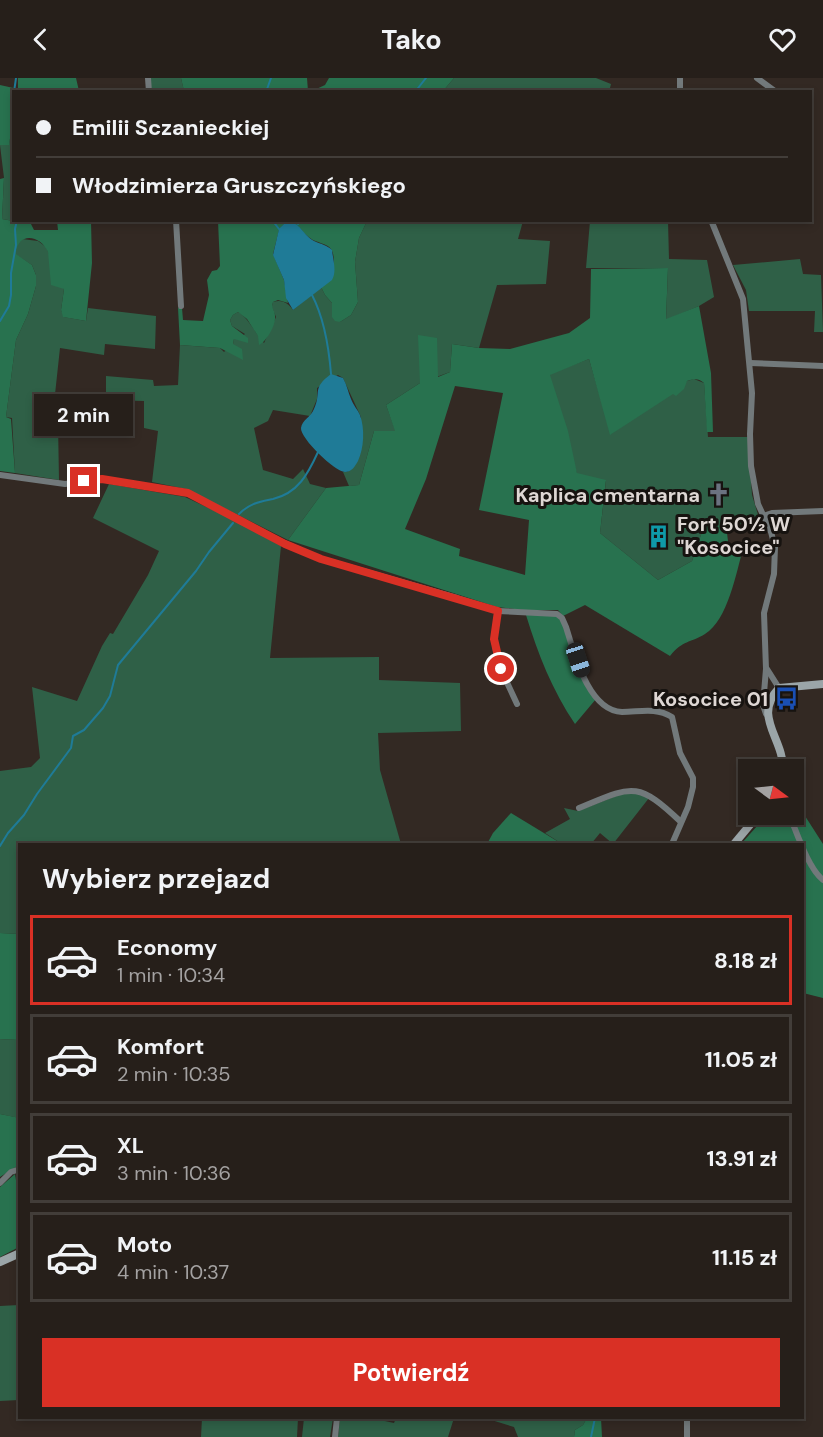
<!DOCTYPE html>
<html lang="pl">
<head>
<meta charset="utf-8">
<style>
  :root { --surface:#261f1a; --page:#2e2723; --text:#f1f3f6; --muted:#a4a2a2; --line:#423d39; --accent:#d93025 }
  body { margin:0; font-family:"DM Sans",sans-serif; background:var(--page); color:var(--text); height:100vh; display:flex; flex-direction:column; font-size:22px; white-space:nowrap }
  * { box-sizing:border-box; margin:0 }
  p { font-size:20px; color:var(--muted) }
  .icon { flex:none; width:33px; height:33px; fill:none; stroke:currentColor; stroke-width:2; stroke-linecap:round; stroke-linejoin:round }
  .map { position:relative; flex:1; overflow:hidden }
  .side { position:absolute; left:18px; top:765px; width:786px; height:576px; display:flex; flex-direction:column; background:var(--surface); border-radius:0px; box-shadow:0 3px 9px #0003,0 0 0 2px var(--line) }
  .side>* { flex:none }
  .guide { position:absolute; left:12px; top:12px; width:800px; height:132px; border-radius:0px; box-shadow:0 3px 9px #0003,0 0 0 2px var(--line); display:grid; align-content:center; height:132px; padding:0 24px; background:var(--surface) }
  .needle { width:39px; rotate:105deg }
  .fabs { position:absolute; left:738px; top:681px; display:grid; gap:12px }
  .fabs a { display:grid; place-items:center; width:66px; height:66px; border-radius:0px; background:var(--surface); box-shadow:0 3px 9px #0003,0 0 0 2px var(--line); font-size:30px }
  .end { position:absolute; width:27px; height:27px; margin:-14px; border:8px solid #d93025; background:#fff; box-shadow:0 0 0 3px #fff }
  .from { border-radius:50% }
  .bubble { position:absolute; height:42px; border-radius:0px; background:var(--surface); box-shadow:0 3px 9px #0003,0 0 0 2px var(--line); font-size:20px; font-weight:700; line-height:42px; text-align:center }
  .car { position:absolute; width:18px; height:36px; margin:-18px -9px; border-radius:8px; box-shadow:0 0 4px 2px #0007; background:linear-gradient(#222 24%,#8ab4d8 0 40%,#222 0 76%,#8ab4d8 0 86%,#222 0) }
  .guide b { display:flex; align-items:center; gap:21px; height:57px; font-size:22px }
  .guide b+b { border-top:2px solid var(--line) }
  .guide i { width:15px; height:15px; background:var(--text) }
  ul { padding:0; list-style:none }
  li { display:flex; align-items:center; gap:18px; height:90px; margin:0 12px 9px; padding:0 12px; border:3px solid var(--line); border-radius:0px }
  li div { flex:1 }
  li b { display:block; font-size:22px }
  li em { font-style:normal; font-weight:700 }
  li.current { border-color:var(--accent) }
  li>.icon { width:54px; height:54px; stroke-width:1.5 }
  h2 { padding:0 24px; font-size:27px; line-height:72px }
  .primary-button { display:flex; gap:12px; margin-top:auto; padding:12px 24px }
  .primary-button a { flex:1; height:69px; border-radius:0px; background:var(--accent); color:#fff; font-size:24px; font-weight:700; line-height:69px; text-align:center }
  header { display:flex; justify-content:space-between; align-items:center; height:78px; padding:0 24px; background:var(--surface); font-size:27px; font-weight:700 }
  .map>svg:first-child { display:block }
  .green { fill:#2f6047 }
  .forest { fill:#28724f; fill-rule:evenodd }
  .water { fill:#1f7b97 }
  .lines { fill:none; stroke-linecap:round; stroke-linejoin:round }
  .stream { stroke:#1f7b97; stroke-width:2 }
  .street { stroke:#72797b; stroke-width:6 }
  .secondary { stroke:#9ba5a8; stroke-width:8 }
  .route { stroke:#d93025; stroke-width:8 }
  .labels { text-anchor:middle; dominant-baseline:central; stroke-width:6; stroke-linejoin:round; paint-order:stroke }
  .poi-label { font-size:20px; font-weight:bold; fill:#ded7d4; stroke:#171310; text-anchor:end }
</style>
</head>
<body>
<header><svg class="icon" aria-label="back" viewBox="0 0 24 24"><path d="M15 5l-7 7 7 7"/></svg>Tako<svg class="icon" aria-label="heart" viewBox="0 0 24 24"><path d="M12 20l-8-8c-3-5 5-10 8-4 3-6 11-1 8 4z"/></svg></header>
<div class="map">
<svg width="823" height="1359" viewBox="0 0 823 1359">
  <rect width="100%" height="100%" fill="#332923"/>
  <g class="green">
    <polygon points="149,0 181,0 184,13 152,13"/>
    <polygon points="454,0 596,0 611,6 609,14 443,13"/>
    <polygon points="13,41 14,142 31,143 31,146 2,141 4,100 0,67 9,66"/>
    <path d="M367 143H523L518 161 550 163 546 206 497 207 479 270 452 266 450 294 420 305 386 327 396 354 374 353 359 407 349 408 343 394H348L361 339 343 300 338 297 317 310V321L310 338 273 332 268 343 254 350 263 392 293 401 303 391 310 406 326 410 288 462 186 411 152 404 158 353 144 350V323L106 322V298L153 302 154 308 178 307 180 267 220 270 224 274 233 266 234 261H239L245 256 232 248 230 242 233 237 238 234C247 238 256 256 264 265L276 239 272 229 273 224C282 221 288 225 293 232L321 209 325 217 332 225V234L340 244 351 237 358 224 355 184 359 160Z"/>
    <polygon points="590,143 668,143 669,181 707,182 714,219 699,228 666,242 668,190 586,190"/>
    <polygon points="22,161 38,163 46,169 64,211 61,232 64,239 86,243 88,230 156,238 155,271 105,266 104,277 60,270 52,344 58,345 59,402 15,395 12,340 6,339 16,262 28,236 36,208 36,197 32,187 15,176 18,165"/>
    <polygon points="800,181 803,196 821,197 823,254 814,254 815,233 749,233 746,212 733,187"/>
    <polygon points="589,281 611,356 687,303 694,301 704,305 708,359 748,359 752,417 759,440 745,446 704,448 692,483 658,502 600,455 606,403 577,396 549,296"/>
    <polygon points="109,406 185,419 232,441 281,468 270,580 379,579 379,602 460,605 461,653 378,655 380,692 401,766 20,766 19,856 0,855 0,693 31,689 40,680 32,609 77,623 102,568 110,555 113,556 148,497 159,473 93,440"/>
    <polygon points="629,713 649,720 613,766 600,755 591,766 562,766 545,755 570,741 564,730 578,733"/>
    <polygon points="0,961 19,962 19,1040 0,1036"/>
    <polygon points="19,1227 19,1322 0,1323 0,1228"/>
    <polygon points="202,1340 298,1340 297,1359 201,1359"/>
    <polygon points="304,1340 333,1340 330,1359 302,1359"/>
    <polygon points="340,1340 371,1340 394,1345 396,1340 454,1340 448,1359 338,1359"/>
    <polygon points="485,1340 587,1340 583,1347 575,1352 574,1359 518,1359 514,1349"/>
  </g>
  <g class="forest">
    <polygon points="18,0 76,0 79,13 48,13 47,10 19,11 18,13 14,14 13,41 9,67 0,67 0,7 18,11"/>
    <polygon points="181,0 307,0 308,13 184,13"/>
    <polygon points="329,0 454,0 443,13 312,13 325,7"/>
    <path d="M4 100 2 141 31 146 34 152H58L57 143H91L92 185 86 243 63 239 61 232 64 211 51 207 48 174C41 157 17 153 16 176L32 187 36 197V208L28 236 16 262 6 339 11 341 15 395 0 393V101Z"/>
    <path d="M218 143H287L279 152 273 176 284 202 288 225 278 222 273 224C271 231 275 232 275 238 276 247 267 263 259 267L258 258 247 241 238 234 233 237 230 242 232 248 248 260V265L234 261 233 266 242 271 243 282 220 270 180 267 178 230H182L183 242 203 243 209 217 207 202 212 193 217 192 220 188Z"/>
    <path d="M289 143H367L359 160 355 184 358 224 351 237 340 244 335 243 332 239V225L325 217 321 209C331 203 338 182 331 171 327 165 316 165 310 160 302 154 299 147 289 143Z"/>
    <path d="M668 190 666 241 699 228 711 295 713 354H707L704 305C698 300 694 301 687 303L684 311 676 318 673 316 610 357 589 281 550 297 568 353 577 395 606 402 600 455 658 502 692 483 704 448 726 447 729 471H743C736 495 728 542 705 556 689 566 684 561 670 578L585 527 563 538 558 532H523L497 529 288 462 326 410 359 407 374 353H395L386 327 420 305 418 257 437 260 438 299 450 294 452 266 479 270 510 271 569 255 590 240 591 191ZM455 308 503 315 479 432 529 442 525 497 459 478 460 471 405 451 426 401Z"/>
    <path d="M526 537H556L562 544 587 611 596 621 575 646C552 612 538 576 526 537Z"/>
    <polygon points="798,727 823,766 823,920 803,915 802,766 741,766 767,737 794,736 794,728"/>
    <polygon points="511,735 562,766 487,766 493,755"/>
    <polygon points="0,855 19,856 19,962 0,961"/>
    <polygon points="0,1036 20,1040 19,1087 0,1099"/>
    <polygon points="15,1096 19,1120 19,1169 0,1179 0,1109"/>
    <polygon points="587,1340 601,1340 602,1359 574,1359 575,1352 583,1347"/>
  </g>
  <g class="water">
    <path d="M287 143C300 144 303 157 314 163 320 166 327 167 332 172 333 182 337 193 332 202L293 232 286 220 284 202 273 177 279 151Z"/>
    <path d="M331 296 343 300C347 307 348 314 351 321 353 327 358 332 360 337 365 351 364 370 358 383 355 388 352 394 345 394 335 394 300 360 301 350 302 342 311 339 314 331 322 314 311 311 331 296Z"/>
  </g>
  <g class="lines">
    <g class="stream">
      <polyline points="14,14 16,0"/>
      <polyline points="266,14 271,0"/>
      <polyline points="415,14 426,0"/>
      <polyline points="14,21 14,54"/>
      <polyline points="272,142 279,151"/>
      <polyline points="298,146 298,142"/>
      <path d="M312 217C324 240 329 271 331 296"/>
      <polyline points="0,243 9,228 11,217 11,195 16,167 15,151 17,142"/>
      <path d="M239 436C250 425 259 424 273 421 298 415 308 396 318 374"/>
      <polyline points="0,768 8,755 24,737 37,716 71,670 73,658 84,652 103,630 110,618 118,587 196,493 209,474 233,445"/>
      <polyline points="591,1359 595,1340"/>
    </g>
    <g class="street">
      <polyline points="148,0 149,14"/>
      <polyline points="680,0 680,14"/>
      <polyline points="757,0 776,14"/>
      <polyline points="176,142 181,228"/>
      <polyline points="711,142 743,221 752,315 750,356 751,388 758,426 771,454 775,469 774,496 764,535 766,591 763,627 766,636"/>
      <polyline points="750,285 823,288"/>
      <path d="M0 397 65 406 102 401 188 415 282 464 321 481 457 520 498 533 557 536 562 540 566 549C574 574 588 633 622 634 640 634 655 629 672 639L680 675 693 700V709L688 729 672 766"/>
      <polyline points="763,438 772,435 823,433"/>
      <polyline points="498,533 494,561 498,585 517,626"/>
      <polyline points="767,591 779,610"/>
      <path d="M579 730C632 708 637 702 681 744"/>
      <path d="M789 736C797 755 808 790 823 802"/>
      <polyline points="0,1105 11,1094 20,1091"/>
      <polyline points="335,1359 337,1340"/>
      <polyline points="687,1359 687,1340"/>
    </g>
    <g class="secondary">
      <path d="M783 692C784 660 752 639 779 610L823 606"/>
      <polyline points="734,766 759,736"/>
      <polyline points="0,1184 20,1175"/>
    </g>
  </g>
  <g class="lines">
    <polyline class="route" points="84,403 102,401 188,415 285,466 321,481 498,533 494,561 501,591"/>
  </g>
  <defs>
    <symbol id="church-bare" viewBox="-9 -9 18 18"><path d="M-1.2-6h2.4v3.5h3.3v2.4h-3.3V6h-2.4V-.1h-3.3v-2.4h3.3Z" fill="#6b7280" stroke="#171310" stroke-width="2.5" paint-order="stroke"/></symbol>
    <symbol id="building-bare" viewBox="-9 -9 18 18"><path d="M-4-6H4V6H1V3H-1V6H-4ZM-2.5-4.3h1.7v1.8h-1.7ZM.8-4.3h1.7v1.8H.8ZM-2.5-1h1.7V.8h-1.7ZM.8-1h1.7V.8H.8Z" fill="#0f9aa8" stroke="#171310" stroke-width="2.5" paint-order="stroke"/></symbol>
    <symbol id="bus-bare" viewBox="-9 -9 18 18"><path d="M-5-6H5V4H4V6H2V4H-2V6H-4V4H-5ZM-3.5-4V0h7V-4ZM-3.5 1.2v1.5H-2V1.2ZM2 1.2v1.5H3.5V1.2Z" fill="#1a4fb4" stroke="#171310" stroke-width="2.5" paint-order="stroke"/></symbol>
  </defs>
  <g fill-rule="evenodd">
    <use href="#church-bare" x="702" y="400" width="33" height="33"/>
    <use href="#building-bare" x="642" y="442" width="33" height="33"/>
    <use href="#bus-bare" x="770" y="604" width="33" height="33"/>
  </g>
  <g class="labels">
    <g class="poi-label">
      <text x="700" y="417">Kaplica cmentarna</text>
      <text x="677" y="446" text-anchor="start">Fort 50½ W<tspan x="677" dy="23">"Kosocice"</tspan></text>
      <text x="768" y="621">Kosocice 01</text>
    </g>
  </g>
</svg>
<div class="fabs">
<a><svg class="needle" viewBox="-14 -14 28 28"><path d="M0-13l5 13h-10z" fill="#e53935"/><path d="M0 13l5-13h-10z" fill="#a4a2a2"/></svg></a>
</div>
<i class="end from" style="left:501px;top:591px"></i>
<i class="end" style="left:84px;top:403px"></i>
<div class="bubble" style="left:34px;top:316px;width:99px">2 min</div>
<i class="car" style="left:578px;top:582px;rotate:162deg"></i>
<div class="guide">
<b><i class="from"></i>Emilii Sczanieckiej</b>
<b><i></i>Włodzimierza Gruszczyńskiego</b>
</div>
<section class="side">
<h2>Wybierz przejazd</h2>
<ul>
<li class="current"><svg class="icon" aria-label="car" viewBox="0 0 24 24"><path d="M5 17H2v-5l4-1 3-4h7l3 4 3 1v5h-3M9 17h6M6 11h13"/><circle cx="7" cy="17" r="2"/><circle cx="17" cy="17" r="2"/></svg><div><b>Economy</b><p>1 min · 10:34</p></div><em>8.18 zł</em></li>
<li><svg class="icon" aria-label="car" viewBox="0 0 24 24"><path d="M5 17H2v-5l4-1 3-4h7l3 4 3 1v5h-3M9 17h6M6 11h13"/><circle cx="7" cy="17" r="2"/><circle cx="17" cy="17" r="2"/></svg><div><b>Komfort</b><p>2 min · 10:35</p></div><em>11.05 zł</em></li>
<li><svg class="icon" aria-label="car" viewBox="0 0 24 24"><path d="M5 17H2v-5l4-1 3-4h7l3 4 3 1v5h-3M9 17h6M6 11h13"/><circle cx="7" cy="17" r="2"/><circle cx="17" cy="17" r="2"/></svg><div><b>XL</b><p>3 min · 10:36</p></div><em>13.91 zł</em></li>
<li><svg class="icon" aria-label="car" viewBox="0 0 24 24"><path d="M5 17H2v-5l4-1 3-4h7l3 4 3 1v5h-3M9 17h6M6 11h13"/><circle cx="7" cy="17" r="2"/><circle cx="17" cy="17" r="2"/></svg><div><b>Moto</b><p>4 min · 10:37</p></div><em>11.15 zł</em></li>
</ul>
<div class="primary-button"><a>Potwierdź</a></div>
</section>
</div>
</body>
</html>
